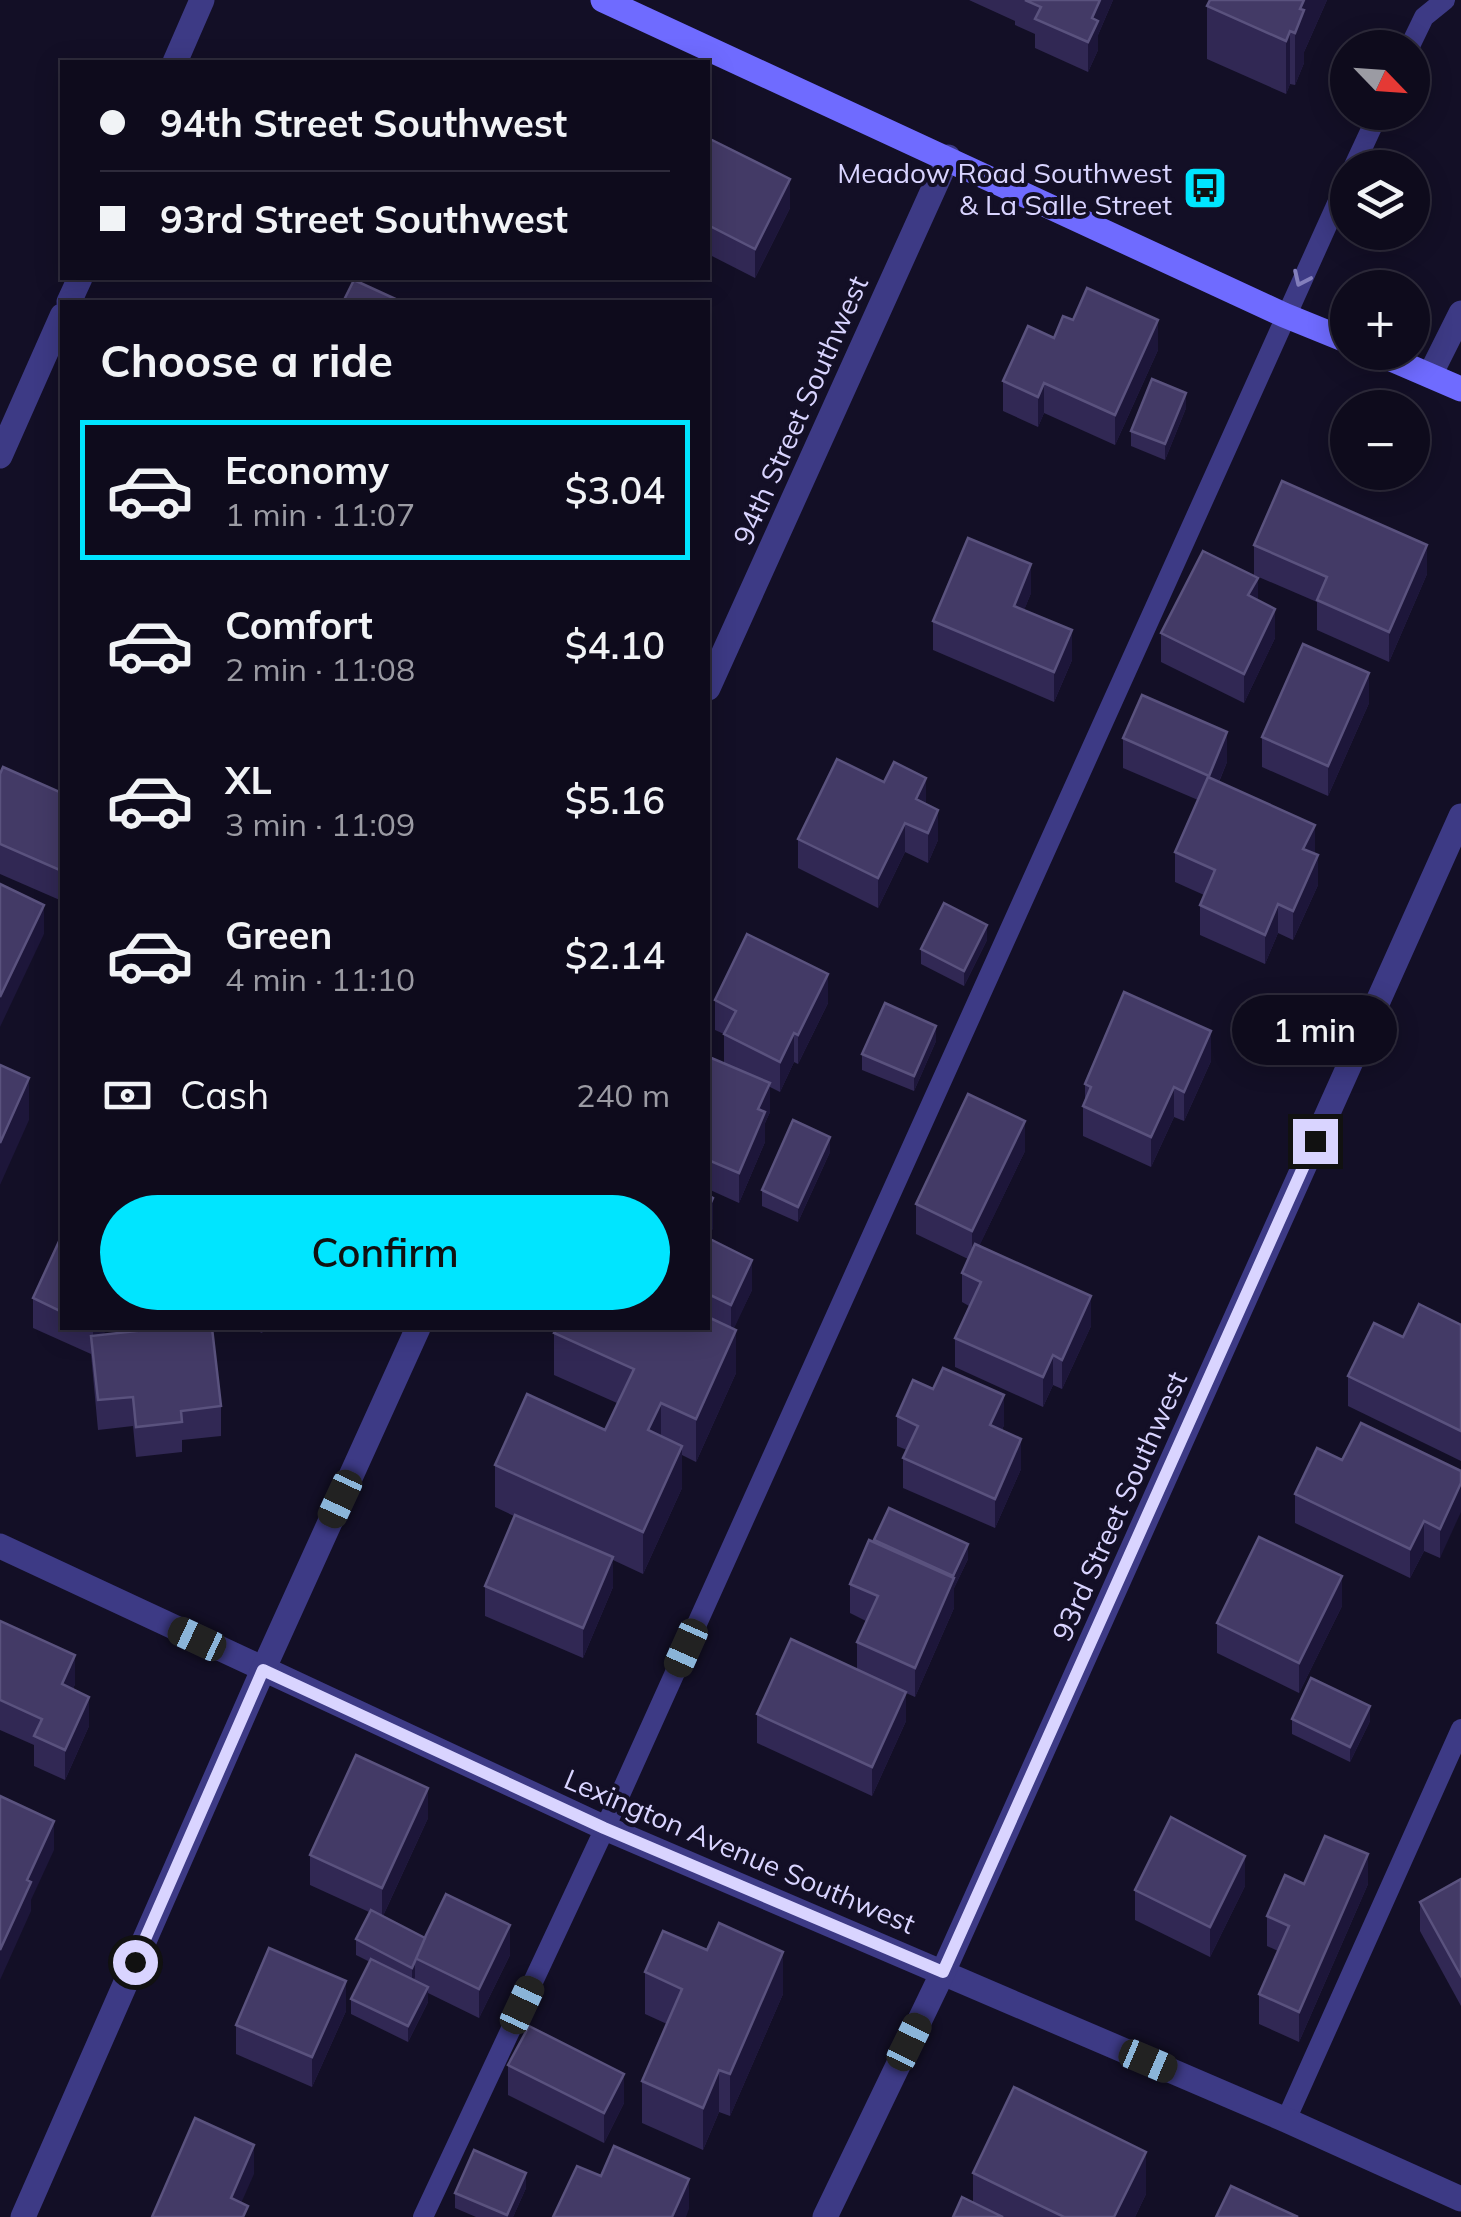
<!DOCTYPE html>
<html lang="en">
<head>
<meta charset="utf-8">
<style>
  :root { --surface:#0e0b1c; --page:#1c1929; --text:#f1f3f6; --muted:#9b9ba3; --line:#2e2b3b; --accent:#00e5ff }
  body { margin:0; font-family:Mulish,sans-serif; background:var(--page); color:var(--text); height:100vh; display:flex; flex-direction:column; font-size:38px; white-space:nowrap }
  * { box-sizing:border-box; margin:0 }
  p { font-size:32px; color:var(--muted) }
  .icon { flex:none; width:55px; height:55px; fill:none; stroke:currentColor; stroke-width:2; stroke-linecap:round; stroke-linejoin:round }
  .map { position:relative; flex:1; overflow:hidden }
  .sheet { position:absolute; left:60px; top:300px; width:650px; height:1030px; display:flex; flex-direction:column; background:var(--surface); border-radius:0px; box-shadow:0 5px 25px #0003,0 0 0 2px var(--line) }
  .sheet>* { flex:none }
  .hud { position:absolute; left:60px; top:60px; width:650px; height:220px; border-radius:0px; box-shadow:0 5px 25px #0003,0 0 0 2px var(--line); display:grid; align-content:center; height:220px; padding:0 40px; background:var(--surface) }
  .needle { width:65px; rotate:115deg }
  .controls { position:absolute; left:1330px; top:30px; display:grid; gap:20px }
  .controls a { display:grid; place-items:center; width:100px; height:100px; border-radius:50%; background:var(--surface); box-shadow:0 5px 25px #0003,0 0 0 2px var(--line); font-size:50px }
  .end { position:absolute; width:45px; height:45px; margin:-22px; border:12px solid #d9d4ff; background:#111; box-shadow:0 0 0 5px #111 }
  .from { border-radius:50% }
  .bubble { position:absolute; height:70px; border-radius:35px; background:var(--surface); box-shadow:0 5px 25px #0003,0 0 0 2px var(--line); font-size:32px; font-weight:600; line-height:70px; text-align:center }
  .car { position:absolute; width:30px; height:60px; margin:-30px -15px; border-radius:12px; box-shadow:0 0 8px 2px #0007; background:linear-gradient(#222 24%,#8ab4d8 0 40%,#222 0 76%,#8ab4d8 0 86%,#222 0) }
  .hud b { display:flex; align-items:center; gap:35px; height:95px; font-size:38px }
  .hud b+b { border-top:2px solid var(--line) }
  .hud i { width:25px; height:25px; background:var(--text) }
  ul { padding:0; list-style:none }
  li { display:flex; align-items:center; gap:30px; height:140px; margin:0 20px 15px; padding:0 20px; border:5px solid transparent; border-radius:0px }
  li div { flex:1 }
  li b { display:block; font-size:38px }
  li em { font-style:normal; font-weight:600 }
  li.active { border-color:var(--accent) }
  li>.icon { width:90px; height:90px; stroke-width:1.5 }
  h2 { padding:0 40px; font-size:45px; line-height:120px }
  .pay { display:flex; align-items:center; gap:25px; height:110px; padding:0 40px; font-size:38px }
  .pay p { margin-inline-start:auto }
  .action { display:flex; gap:20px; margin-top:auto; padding:20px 40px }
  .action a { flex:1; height:115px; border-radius:60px; background:var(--accent); color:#111; font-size:40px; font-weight:600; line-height:115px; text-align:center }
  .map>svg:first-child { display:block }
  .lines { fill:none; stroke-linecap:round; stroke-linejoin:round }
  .lane { stroke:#3d3a85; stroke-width:20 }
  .street { stroke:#3d3a85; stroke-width:25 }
  .secondary { stroke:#6f6bff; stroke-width:25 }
  .wall { fill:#312854 }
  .shaded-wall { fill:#1d163a }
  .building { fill:#433a66; stroke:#5a527e; stroke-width:2.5 }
  .oneway { stroke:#837fbc }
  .route { stroke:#d9d4ff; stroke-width:12 }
  .labels { text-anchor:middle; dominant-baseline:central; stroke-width:8; stroke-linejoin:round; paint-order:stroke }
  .poi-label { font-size:28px; fill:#d9d4ff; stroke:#130f26; text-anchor:end }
  .street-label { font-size:28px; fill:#d9d4ff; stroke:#130f26 }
</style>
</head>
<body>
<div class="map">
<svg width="1461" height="2217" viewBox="0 0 1461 2217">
  <rect width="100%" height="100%" fill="#130f26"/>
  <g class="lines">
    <g class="lane">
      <polyline points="1409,48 1424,17 1445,0"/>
      <polyline points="1353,168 1379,112"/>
      <polyline points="1286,2120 1461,1729"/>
      <polyline points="423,2217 605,1828 1348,179"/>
    </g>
    <g class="street">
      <polyline points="175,62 202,0"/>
      <polyline points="69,302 80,278"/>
      <polyline points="1430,375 1461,313"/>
      <polyline points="0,456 62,316"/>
      <polyline points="708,688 948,157"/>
      <polyline points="0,1546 605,1828 1286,2120 1461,2199"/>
      <polyline points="23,2217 263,1670 418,1328"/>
      <polyline points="825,2217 943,1972 1461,816"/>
    </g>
    <g class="secondary">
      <polyline points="603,0 1284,315 1348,341"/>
      <polyline points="1375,352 1461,389"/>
    </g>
  </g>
  <g class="wall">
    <polygon points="969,0 1113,0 1098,35 1098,50 1088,72 1035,48 1035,34 1015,25 1015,21"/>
    <polygon points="1327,0 1304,52 1304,63 1295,85 1290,84 1286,94 1207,59 1207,6"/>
    <polygon points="708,138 790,208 755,278 708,254"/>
    <polygon points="1073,320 1158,350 1115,445 1044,413 1038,427 1003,411 1003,381"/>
    <polygon points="1186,408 1165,460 1131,446 1131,431"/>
    <polygon points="1254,545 1427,574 1389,662 1317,630 1317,602 1254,575"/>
    <polygon points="1031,593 1024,610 1072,660 1054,702 933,650 933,621"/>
    <polygon points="1258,600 1275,638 1244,703 1161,662 1161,633"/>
    <polygon points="1369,703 1328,796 1262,767 1262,737"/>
    <polygon points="1123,738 1227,762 1219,782 1315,854 1318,885 1293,940 1278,933 1265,964 1200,935 1200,905 1204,895 1175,882 1175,852 1198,800 1123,768"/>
    <polygon points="0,774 62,793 62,901 0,874"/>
    <polygon points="926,804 938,840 928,863 905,852 878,908 798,868 798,839"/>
    <polygon points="987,940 964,986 921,964 921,949"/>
    <polygon points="715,1000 828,1003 798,1064 794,1062 780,1092 770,1087 770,1112 765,1123 765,1142 739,1203 708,1189 708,1061 724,1063 724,1034 715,1030"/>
    <polygon points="936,1041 914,1091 862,1070 862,1054"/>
    <polygon points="1211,1061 1184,1121 1174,1117 1151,1167 1083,1136 1083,1106 1085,1101 1085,1084"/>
    <polygon points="1025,1151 979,1246 1091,1326 1062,1389 1053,1385 1043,1407 955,1367 955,1338 969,1306 962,1302 962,1273 968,1259 916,1234 916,1204"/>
    <polygon points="830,1152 798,1222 762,1206 762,1190"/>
    <polygon points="708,1195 713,1228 708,1238 752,1290 733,1329 736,1373 696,1462 682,1455 682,1488 643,1574 613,1560 613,1587 583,1658 485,1616 485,1586 514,1516 495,1507 495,1465 605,1430 617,1403 554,1375 554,1333 708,1328"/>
    <polygon points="62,1237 62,1328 107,1328 103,1334 221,1406 221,1436 182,1440 182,1452 136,1457 133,1426 98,1430 91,1354 33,1328 33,1298"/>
    <polygon points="1461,1325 1461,1461 1348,1406 1348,1376 1403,1337"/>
    <polygon points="250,1328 265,1328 262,1333"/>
    <polygon points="897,1416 1004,1425 1002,1430 1021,1469 995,1528 903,1488 903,1458 907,1450 897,1446"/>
    <polygon points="1342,1460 1461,1471 1440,1558 1424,1551 1410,1578 1295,1523 1295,1494"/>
    <polygon points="874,1540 968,1559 954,1588 954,1608 915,1697 906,1693 906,1721 872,1796 757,1743 757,1714 857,1670 857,1642 866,1621 850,1613 850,1584"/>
    <polygon points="1342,1606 1299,1693 1217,1653 1217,1623"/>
    <polygon points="0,1621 75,1684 73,1689 89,1726 65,1780 34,1766 34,1745 0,1730"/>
    <polygon points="1292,1719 1370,1721 1350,1762 1292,1734"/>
    <polygon points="428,1818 383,1916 425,1938 510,1955 479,2018 428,1993 428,2002 408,2042 351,2014 351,1999 370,1962 356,1955 356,1939 369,1912 310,1885 310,1855"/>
    <polygon points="1461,1879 1461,2006 1420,1931 1420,1902"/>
    <polygon points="1304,1884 1368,1884 1299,2042 1259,2024 1259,1994 1278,1951 1267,1946 1267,1916"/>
    <polygon points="1245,1886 1210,1957 1135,1920 1135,1890"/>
    <polygon points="645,1972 783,1994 730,2116 719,2112 703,2150 642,2123 642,2081 667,2024 645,2014"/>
    <polygon points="346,2011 312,2087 236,2054 236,2025"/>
    <polygon points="508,2065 624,2103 604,2143 508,2095"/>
    <polygon points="973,2173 1146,2194 1135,2217 953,2217 973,2202"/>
    <polygon points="526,2188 513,2217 476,2217 455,2208 455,2193"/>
  </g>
  <g class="shaded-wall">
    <polygon points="1100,0 1113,0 1098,35 1098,50 1088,72 1088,42 1092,18"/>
    <polygon points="1304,0 1327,0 1304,52 1304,63 1295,85 1295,33 1300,9"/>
    <polygon points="1290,31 1290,84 1286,94 1286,41"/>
    <polygon points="790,179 790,208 755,278 755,249"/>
    <polygon points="1158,320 1158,350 1115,445 1115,415"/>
    <polygon points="1044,383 1044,413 1038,427 1038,397"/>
    <polygon points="1186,393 1186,408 1165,460 1165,444"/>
    <polygon points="1427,545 1427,574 1389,662 1389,632"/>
    <polygon points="1031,564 1031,593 1014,635 1014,606"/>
    <polygon points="1258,578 1258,607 1248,595"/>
    <polygon points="1275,609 1275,638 1244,703 1244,674"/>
    <polygon points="1072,630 1072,660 1054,702 1054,672"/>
    <polygon points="1369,673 1369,703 1328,796 1328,766"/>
    <polygon points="1227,732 1227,762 1209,805 1209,776"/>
    <polygon points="926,778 926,808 916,829 916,799"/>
    <polygon points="938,810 938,840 928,863 928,833"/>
    <polygon points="905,823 905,852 878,908 878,878"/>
    <polygon points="1315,825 1315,855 1303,849"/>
    <polygon points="1318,855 1318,885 1293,940 1293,911"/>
    <polygon points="1278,904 1278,933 1265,964 1265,935"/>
    <polygon points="44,905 44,934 0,1027 0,997"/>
    <polygon points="987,925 987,940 964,986 964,971"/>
    <polygon points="828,974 828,1003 798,1064 798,1035"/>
    <polygon points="936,1026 936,1041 914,1091 914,1076"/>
    <polygon points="1211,1031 1211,1061 1184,1121 1184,1092"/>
    <polygon points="794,1033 794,1062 780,1092 780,1062"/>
    <polygon points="29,1078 29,1120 0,1185 0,1143"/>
    <polygon points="770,1083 770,1112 765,1123 765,1142 739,1203 739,1173 758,1109"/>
    <polygon points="1174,1087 1174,1117 1151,1167 1151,1137"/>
    <polygon points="1025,1121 1025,1151 972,1261 972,1231"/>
    <polygon points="830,1137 830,1152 798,1222 798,1207"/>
    <polygon points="713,1198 713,1228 708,1239 708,1209"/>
    <polygon points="752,1260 752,1290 731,1335 731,1305"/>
    <polygon points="1091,1296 1091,1326 1062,1389 1062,1360"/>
    <polygon points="93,1328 107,1328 93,1356"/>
    <polygon points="736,1330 736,1373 696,1462 696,1419"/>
    <polygon points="1053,1355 1053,1385 1043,1407 1043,1377"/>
    <polygon points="1004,1395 1004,1425 990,1455 990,1425"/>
    <polygon points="661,1403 661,1445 648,1430"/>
    <polygon points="1021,1439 1021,1469 995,1528 995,1499"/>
    <polygon points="682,1446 682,1488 643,1574 643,1532"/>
    <polygon points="1461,1483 1461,1512 1440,1558 1440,1529"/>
    <polygon points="1424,1521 1424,1551 1410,1578 1410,1549"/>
    <polygon points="968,1544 968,1559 954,1588 954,1608 915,1697 915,1668"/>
    <polygon points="613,1557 613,1587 583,1658 583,1628"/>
    <polygon points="1342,1576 1342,1606 1299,1693 1299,1663"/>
    <polygon points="75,1655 75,1684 62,1714 62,1684"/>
    <polygon points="906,1692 906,1721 872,1796 872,1767"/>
    <polygon points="89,1697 89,1726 65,1780 65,1750"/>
    <polygon points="1370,1706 1370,1721 1350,1762 1350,1747"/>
    <polygon points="428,1788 428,1818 382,1918 382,1888"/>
    <polygon points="54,1821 54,1850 31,1900 31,1911 0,1980 0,1950 27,1880"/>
    <polygon points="1368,1854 1368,1884 1299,2042 1299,2012"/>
    <polygon points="1245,1856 1245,1886 1210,1957 1210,1927"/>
    <polygon points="510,1925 510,1955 479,2018 479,1989"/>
    <polygon points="783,1952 783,1994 730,2116 730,2074"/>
    <polygon points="415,1962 415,1977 412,1984 412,1968"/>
    <polygon points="346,1981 346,2011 312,2087 312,2057"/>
    <polygon points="428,1987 428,2002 408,2042 408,2026"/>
    <polygon points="719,2070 719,2112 703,2150 703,2108"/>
    <polygon points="624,2074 624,2103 604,2143 604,2113"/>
    <polygon points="254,2145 254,2174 235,2217 231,2198"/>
    <polygon points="1146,2152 1146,2194 1135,2217 1114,2217"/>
    <polygon points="526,2173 526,2188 513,2217 507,2217"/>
    <polygon points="689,2179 689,2209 686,2217 672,2217"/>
  </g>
  <g class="building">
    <polygon points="1025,0 1100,0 1092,18 1098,21 1088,42 1035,19 1041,7"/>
    <polygon points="1210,0 1304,0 1300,9 1304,10 1295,33 1290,31 1286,41 1207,6"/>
    <polygon points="708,138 790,179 755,249 708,225"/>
    <polygon points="354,280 402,302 343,302"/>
    <polygon points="1087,288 1158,320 1115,415 1044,383 1038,397 1003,381 1028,326 1054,338 1063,316 1073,320"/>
    <polygon points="1152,379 1186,393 1165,444 1131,431"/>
    <polygon points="1282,481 1427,545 1389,632 1317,600 1327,577 1254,545"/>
    <polygon points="968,538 1031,564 1014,606 1072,630 1054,672 933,621"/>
    <polygon points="1203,551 1258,578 1248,595 1275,609 1244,674 1161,633"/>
    <polygon points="1303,644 1369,673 1328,766 1262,737"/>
    <polygon points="1142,695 1227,732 1209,776 1123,738"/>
    <polygon points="837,759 884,782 894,762 926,778 916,799 938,810 928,833 905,823 878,878 798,839"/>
    <polygon points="3,767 62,793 62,871 0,844 0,774"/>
    <polygon points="1208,777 1315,825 1303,849 1318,855 1293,911 1278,904 1265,935 1200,905 1215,870 1175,852"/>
    <polygon points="0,884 44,905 0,997"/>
    <polygon points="944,903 987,925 964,971 921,949"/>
    <polygon points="747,934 828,974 798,1035 794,1033 780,1062 724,1034 736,1011 715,1000"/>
    <polygon points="1124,992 1211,1031 1184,1092 1174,1087 1151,1137 1083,1106 1091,1087 1085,1084"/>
    <polygon points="885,1003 936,1026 914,1076 862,1054"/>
    <polygon points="709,1057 770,1083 758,1109 765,1112 739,1173 708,1160 708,1061"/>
    <polygon points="0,1065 29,1078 0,1143"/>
    <polygon points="968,1094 1025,1121 972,1231 916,1204"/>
    <polygon points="793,1120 830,1137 798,1207 762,1190"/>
    <polygon points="708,1195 713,1198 708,1209"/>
    <polygon points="61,1237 62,1237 62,1312 33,1298"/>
    <polygon points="708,1238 752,1260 731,1305 708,1294"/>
    <polygon points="975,1244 1091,1296 1062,1360 1053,1355 1043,1377 955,1338 981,1282 962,1273"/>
    <polygon points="1419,1304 1461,1325 1461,1431 1348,1376 1374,1323 1403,1337"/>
    <polygon points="708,1317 736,1330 696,1419 661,1403 648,1430 682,1446 643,1532 495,1465 527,1394 605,1430 634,1369 554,1333 557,1328 708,1328"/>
    <polygon points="163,1328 212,1328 221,1406 181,1411 182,1422 136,1427 133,1397 98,1400 91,1336"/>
    <polygon points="943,1368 1004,1395 990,1425 1021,1439 995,1499 903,1458 918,1426 897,1416 913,1380 933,1389"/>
    <polygon points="1361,1423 1461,1471 1461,1483 1440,1529 1424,1521 1410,1549 1295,1494 1317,1448 1342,1460"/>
    <polygon points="889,1508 968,1544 953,1576 874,1540"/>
    <polygon points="515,1515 613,1557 583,1628 485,1586"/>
    <polygon points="1259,1537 1342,1576 1299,1663 1217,1623"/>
    <polygon points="869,1540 954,1578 915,1668 857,1642 878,1596 850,1584"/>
    <polygon points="0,1621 75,1655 62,1684 89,1697 65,1750 34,1736 42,1719 0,1700"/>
    <polygon points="791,1639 906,1692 872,1767 757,1714"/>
    <polygon points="1311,1678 1370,1706 1350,1747 1292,1719"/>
    <polygon points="356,1755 428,1788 382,1888 310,1855"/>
    <polygon points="0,1796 54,1821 27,1880 31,1882 0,1950"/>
    <polygon points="1171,1817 1245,1856 1210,1927 1135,1890"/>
    <polygon points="1325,1836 1368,1854 1299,2012 1259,1994 1289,1926 1267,1916 1285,1875 1304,1884"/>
    <polygon points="1461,1879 1461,1976 1420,1902"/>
    <polygon points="446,1894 510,1925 479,1989 415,1958"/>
    <polygon points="371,1910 425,1938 412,1968 356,1939"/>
    <polygon points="719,1923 783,1952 730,2074 719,2070 703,2108 642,2081 682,1989 645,1972 663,1931 707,1950"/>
    <polygon points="269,1948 346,1981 312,2057 236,2025"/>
    <polygon points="371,1959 428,1987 408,2026 351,1999"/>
    <polygon points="529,2026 624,2074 604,2113 508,2065"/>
    <polygon points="1014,2087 1146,2152 1114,2217 1064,2217 973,2173"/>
    <polygon points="195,2118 254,2145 231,2198 248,2206 243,2217 152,2217"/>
    <polygon points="614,2146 689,2179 672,2217 553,2217 577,2166 601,2176"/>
    <polygon points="474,2150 526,2173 507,2215 455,2193"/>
    <polygon points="1231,2186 1298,2217 1216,2217"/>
    <polygon points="962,2197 1003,2217 953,2217"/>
  </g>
  <defs><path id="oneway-chevron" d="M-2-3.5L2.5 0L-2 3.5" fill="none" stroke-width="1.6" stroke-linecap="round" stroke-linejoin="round" transform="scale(2.5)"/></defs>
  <use class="oneway" href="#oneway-chevron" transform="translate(1301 279) rotate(115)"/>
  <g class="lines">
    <polyline class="route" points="135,1962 263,1670 604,1828 943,1972 1315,1141"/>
  </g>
  <defs>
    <symbol id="bus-square" viewBox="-11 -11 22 22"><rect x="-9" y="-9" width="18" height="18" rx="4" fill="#00e5ff" stroke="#130f26"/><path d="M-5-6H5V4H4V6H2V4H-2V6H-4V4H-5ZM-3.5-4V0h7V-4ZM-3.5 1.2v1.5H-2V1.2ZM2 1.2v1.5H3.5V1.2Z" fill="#111"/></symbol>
  </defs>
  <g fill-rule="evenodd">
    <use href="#bus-square" x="1180" y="163" width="50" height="50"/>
  </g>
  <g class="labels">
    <g class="poi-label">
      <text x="1172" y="172">Meadow Road Southwest<tspan x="1172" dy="32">&amp; La Salle Street</tspan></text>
    </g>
    <g class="street-label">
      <text transform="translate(800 410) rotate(-66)">94th Street Southwest</text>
      <text transform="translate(1119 1506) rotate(-66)">93rd Street Southwest</text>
      <text transform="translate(740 1851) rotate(23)">Lexington Avenue Southwest</text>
    </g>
  </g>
</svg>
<div class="controls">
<a><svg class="needle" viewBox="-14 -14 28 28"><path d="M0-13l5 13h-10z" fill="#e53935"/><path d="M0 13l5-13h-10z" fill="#9b9ba3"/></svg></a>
<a><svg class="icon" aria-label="layers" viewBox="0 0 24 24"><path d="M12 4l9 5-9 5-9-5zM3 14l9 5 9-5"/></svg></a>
<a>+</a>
<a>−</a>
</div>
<i class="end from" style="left:135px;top:1962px"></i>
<i class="end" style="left:1315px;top:1141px"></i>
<div class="bubble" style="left:1232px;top:995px;width:165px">1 min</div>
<i class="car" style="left:340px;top:1499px;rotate:205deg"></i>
<i class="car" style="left:197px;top:1639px;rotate:295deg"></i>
<i class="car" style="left:686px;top:1648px;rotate:204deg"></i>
<i class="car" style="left:522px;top:2005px;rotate:25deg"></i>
<i class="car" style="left:909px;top:2042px;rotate:26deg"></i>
<i class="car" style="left:1148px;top:2061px;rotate:113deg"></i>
<div class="hud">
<b><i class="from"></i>94th Street Southwest</b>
<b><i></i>93rd Street Southwest</b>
</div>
<section class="sheet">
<h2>Choose a ride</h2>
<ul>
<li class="active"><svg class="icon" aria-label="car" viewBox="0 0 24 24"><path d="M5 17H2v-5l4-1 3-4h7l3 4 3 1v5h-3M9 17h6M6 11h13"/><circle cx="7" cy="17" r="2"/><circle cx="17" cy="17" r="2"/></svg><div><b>Economy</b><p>1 min · 11:07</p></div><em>$3.04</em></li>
<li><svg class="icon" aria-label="car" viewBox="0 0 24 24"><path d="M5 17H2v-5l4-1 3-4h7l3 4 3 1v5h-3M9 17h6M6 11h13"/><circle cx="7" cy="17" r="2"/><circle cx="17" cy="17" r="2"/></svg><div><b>Comfort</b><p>2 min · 11:08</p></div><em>$4.10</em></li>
<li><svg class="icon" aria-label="car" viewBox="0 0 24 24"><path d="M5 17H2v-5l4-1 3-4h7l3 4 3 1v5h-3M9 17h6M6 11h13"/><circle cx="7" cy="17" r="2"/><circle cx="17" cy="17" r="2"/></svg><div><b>XL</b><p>3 min · 11:09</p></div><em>$5.16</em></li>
<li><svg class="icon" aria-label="car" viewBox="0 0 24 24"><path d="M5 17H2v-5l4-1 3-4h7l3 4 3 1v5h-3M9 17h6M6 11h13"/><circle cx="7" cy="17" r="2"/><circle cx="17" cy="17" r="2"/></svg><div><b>Green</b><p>4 min · 11:10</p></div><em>$2.14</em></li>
</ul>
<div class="pay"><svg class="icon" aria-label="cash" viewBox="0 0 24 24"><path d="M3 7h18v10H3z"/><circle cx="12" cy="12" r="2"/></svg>Cash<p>240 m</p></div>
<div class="action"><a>Confirm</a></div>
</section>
</div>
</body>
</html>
